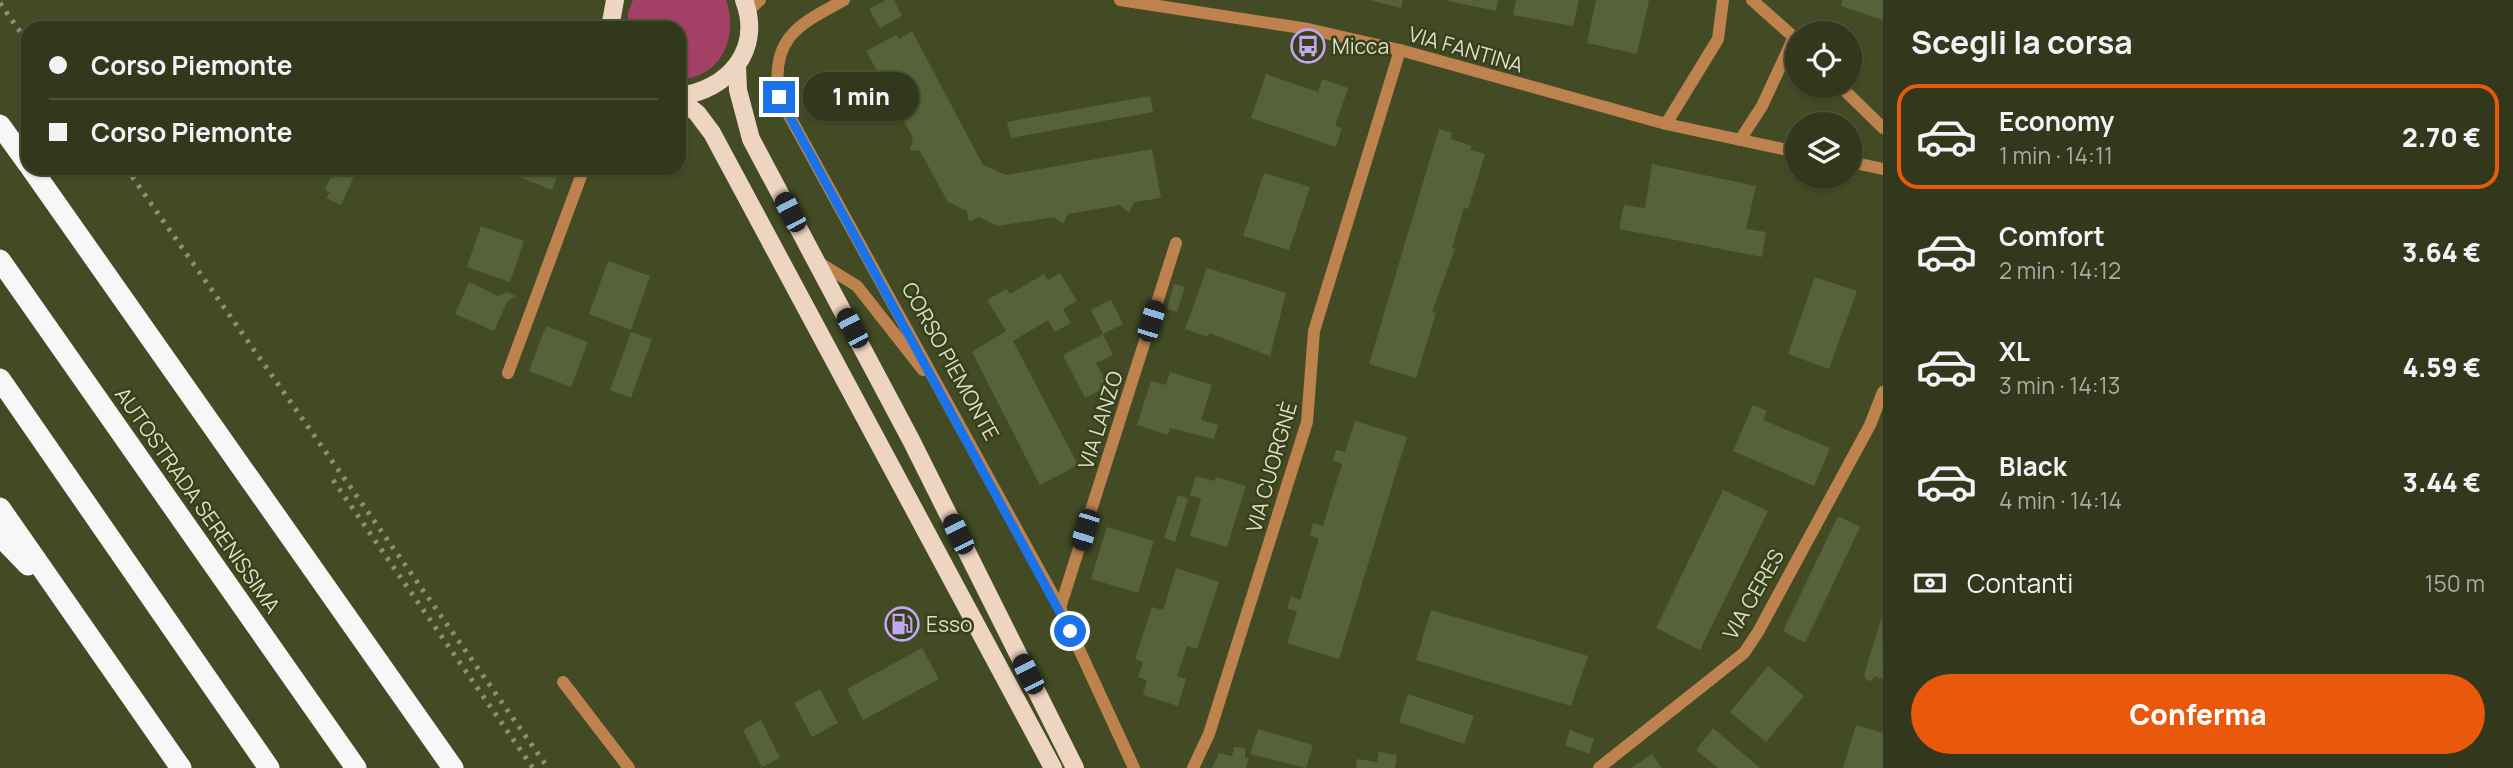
<!DOCTYPE html>
<html lang="it">
<head>
<meta charset="utf-8">
<style>
  :root { --surface:#32381b; --page:#3d4328; --text:#f1f3f6; --muted:#a8aca3; --line:#4d523a; --accent:#ea580c }
  body { margin:0; font-family:Manrope,sans-serif; background:var(--page); color:var(--text); height:100vh; display:flex; flex-direction:column; font-size:26px; white-space:nowrap }
  * { box-sizing:border-box; margin:0 }
  p { font-size:23px; color:var(--muted) }
  .icon { flex:none; width:38px; height:38px; fill:none; stroke:currentColor; stroke-width:2; stroke-linecap:round; stroke-linejoin:round }
  .map { position:relative; flex:1; overflow:hidden }
  .details { display:flex; flex-direction:column; background:var(--surface); width:630px }
  .details>* { flex:none }
  .guide { position:absolute; left:21px; top:21px; width:665px; height:154px; border-radius:21px; box-shadow:0 2px 5px #0004,0 0 0 2px var(--line); display:grid; align-content:center; height:154px; padding:0 28px; background:var(--surface) }
  .tools { position:absolute; left:1785px; top:21px; display:grid; gap:14px }
  .tools a { display:grid; place-items:center; width:77px; height:77px; border-radius:50%; background:var(--surface); box-shadow:0 2px 5px #0004,0 0 0 2px var(--line); font-size:35px }
  .end { position:absolute; width:32px; height:32px; margin:-16px; border:9px solid #1a73e8; background:#fff; box-shadow:0 0 0 4px #fff }
  .from { border-radius:50% }
  .bubble { position:absolute; height:49px; border-radius:24px; background:var(--surface); box-shadow:0 2px 5px #0004,0 0 0 2px var(--line); font-size:23px; font-weight:800; line-height:49px; text-align:center }
  .car { position:absolute; width:21px; height:42px; margin:-21px -10px; border-radius:9px; box-shadow:0 0 5px 2px #0007; background:linear-gradient(#222 24%,#8ab4d8 0 40%,#222 0 76%,#8ab4d8 0 86%,#222 0) }
  .guide b { display:flex; align-items:center; gap:24px; height:66px; font-size:26px }
  .guide b+b { border-top:2px solid var(--line) }
  .guide i { width:18px; height:18px; background:var(--text) }
  ul { padding:0; list-style:none }
  li { display:flex; align-items:center; gap:21px; height:105px; margin:0 14px 10px; padding:0 14px; border:4px solid transparent; border-radius:21px }
  li div { flex:1 }
  li b { display:block; font-size:26px }
  li em { font-style:normal; font-weight:800 }
  li.current { border-color:var(--accent) }
  li>.icon { width:63px; height:63px; stroke-width:1.5 }
  h2 { padding:0 28px; font-size:32px; line-height:84px }
  .pay { display:flex; align-items:center; gap:18px; height:77px; padding:0 28px; font-size:26px }
  .pay p { margin-inline-start:auto }
  .primary-button { display:flex; gap:14px; margin-top:auto; padding:14px 28px }
  .primary-button a { flex:1; height:80px; border-radius:42px; background:var(--accent); color:#fff; font-size:28px; font-weight:800; line-height:80px; text-align:center }
  main { display:flex; flex:1; min-height:0 }
  .map>svg:first-child { display:block }
  .green { fill:#a43f65 }
  .building { fill:#58623a }
  .lines { fill:none; stroke-linecap:round; stroke-linejoin:round }
  .minor { stroke:#be824f; stroke-width:12 }
  .major { stroke:#eed5c2; stroke-width:18 }
  .highway { stroke:#f7f7f7; stroke-width:21 }
  .rail { stroke:#8a9173; stroke-width:5; stroke-dasharray:3.5 7; stroke-linecap:butt }
  .route { stroke:#1a73e8; stroke-width:9 }
  .labels { text-anchor:middle; dominant-baseline:central; stroke-width:5; stroke-linejoin:round; paint-order:stroke }
  .poi-label { font-size:21px; fill:#d9dfc9; stroke:#374019; text-anchor:start }
  .street-label { font-size:21px; fill:#d9dfc9; stroke:#374019 }
</style>
</head>
<body>
<main>
<div class="map">
<svg width="1883" height="768" viewBox="0 0 1883 768">
  <rect width="100%" height="100%" fill="#424b24"/>
  <path class="green" d="M633 0H726C739 35 722 79 679 79V28H627L628 12Z"/>
  <g class="building">
    <polygon points="886,0 894,0 902,16 880,28 869,9"/>
    <polygon points="1369,0 1403,0 1401,8"/>
    <polygon points="1444,0 1498,0 1496,11"/>
    <polygon points="1516,0 1579,0 1573,26 1513,15"/>
    <polygon points="1596,0 1649,0 1637,54 1587,43"/>
    <polygon points="1843,0 1883,0 1883,20 1841,6"/>
    <polygon points="912,31 983,165 1006,175 1152,149 1161,198 1134,202 1129,213 1120,205 1068,214 1063,224 1054,217 998,226 979,217 969,222 967,211 948,202 920,151 910,150 913,138 891,95 880,94 884,83 866,51 896,35 899,39"/>
    <polygon points="1266,74 1318,92 1322,79 1348,88 1335,126 1342,128 1336,147 1251,118"/>
    <polygon points="1150,96 1153,112 1011,138 1007,122"/>
    <polygon points="1439,129 1452,133 1451,139 1472,146 1470,150 1485,154 1468,209 1464,208 1452,248 1455,249 1432,312 1436,313 1416,378 1369,364"/>
    <polygon points="1652,164 1756,186 1746,229 1766,232 1762,257 1619,229 1624,205 1645,208"/>
    <polygon points="335,168 356,172 341,205 326,198 330,192 325,189"/>
    <polygon points="496,168 560,168 552,190"/>
    <polygon points="1264,173 1310,187 1289,250 1243,236"/>
    <polygon points="481,226 524,241 510,282 467,267"/>
    <polygon points="608,261 650,276 631,330 589,314"/>
    <polygon points="1207,268 1286,293 1270,356 1209,333 1208,337 1185,329"/>
    <polygon points="1060,273 1077,301 1063,309 1071,323 1055,332 1048,320 1013,341 1078,465 1040,485 972,352 1006,331 987,300 1006,289 1010,294 1044,274 1048,280"/>
    <polygon points="1815,277 1857,291 1829,369 1788,354"/>
    <polygon points="469,282 498,296 507,292 516,296 508,300 494,331 455,314"/>
    <polygon points="1174,284 1185,287 1177,312 1167,309"/>
    <polygon points="1111,300 1123,324 1103,334 1091,310"/>
    <polygon points="546,326 588,342 571,387 529,371"/>
    <polygon points="631,332 652,339 631,398 610,390"/>
    <polygon points="1103,334 1113,355 1096,363 1108,386 1085,398 1063,355"/>
    <polygon points="1170,372 1212,385 1201,420 1218,425 1214,439 1170,428 1168,435 1137,425 1151,381 1166,385"/>
    <polygon points="1753,405 1767,411 1763,420 1830,448 1814,486 1733,451"/>
    <polygon points="1355,421 1407,437 1339,659 1287,643 1297,612 1287,608 1291,596 1300,600 1319,539 1310,535 1313,523 1323,526 1342,464 1333,460 1336,450 1345,452"/>
    <polygon points="1196,476 1215,481 1216,477 1246,486 1227,547 1190,536 1201,499 1190,495"/>
    <polygon points="1723,490 1768,511 1700,650 1656,628"/>
    <polygon points="1178,495 1188,499 1175,542 1164,538"/>
    <polygon points="1838,516 1860,527 1805,643 1783,631"/>
    <polygon points="1107,527 1154,541 1138,593 1091,579"/>
    <polygon points="1176,568 1219,582 1197,649 1187,646 1177,676 1186,679 1178,706 1143,695 1147,680 1138,677 1143,662 1135,659 1152,607 1163,610"/>
    <polygon points="1431,610 1588,656 1571,706 1416,660"/>
    <polygon points="1882,616 1883,679 1875,676 1871,681 1866,680 1864,675"/>
    <polygon points="922,648 939,679 863,720 847,689"/>
    <polygon points="1768,666 1804,696 1766,742 1730,712"/>
    <polygon points="820,689 838,723 812,737 794,703"/>
    <polygon points="1408,694 1474,716 1464,744 1399,722"/>
    <polygon points="761,720 780,758 762,767 743,730"/>
    <polygon points="1856,725 1883,733 1883,768 1843,768"/>
    <polygon points="1713,728 1760,768 1718,768 1696,750"/>
    <polygon points="1258,729 1313,745 1306,768 1250,754"/>
    <polygon points="1570,730 1594,739 1589,754 1565,745"/>
    <polygon points="1234,747 1245,748 1245,758 1249,758 1246,768 1212,768 1219,753 1232,756"/>
    <polygon points="1379,752 1397,755 1395,768 1356,768 1357,759 1377,762"/>
    <polygon points="1652,754 1662,768 1631,768"/>
  </g>
  <g class="lines">
    <g class="minor">
      <path d="M844 0C798 25 770 38 779 97L1060 608 1134 768"/>
      <polyline points="1120,0 1308,29 1400,50 1666,124 1797,152"/>
      <polyline points="1752,0 1797,40"/>
      <polyline points="748,11 760,0"/>
      <polyline points="1840,86 1883,128"/>
      <polyline points="1666,124 1718,39 1723,0"/>
      <polyline points="1740,140 1762,106 1794,37"/>
      <polyline points="1850,162 1883,169"/>
      <polyline points="818,262 857,286 923,370"/>
      <polyline points="508,373 584,168"/>
      <polyline points="1060,608 1176,243"/>
      <polyline points="563,682 629,768"/>
      <polyline points="1193,768 1209,734 1307,422 1314,331 1400,50"/>
      <polyline points="1599,768 1744,653 1758,632 1870,425 1883,392"/>
    </g>
    <g class="major">
      <polyline points="610,28 615,0"/>
      <polyline points="737,66 738,90 751,139 911,440 1075,768"/>
      <path d="M679 96C728 90 763 50 744 0"/>
      <polyline points="679,99 697,113 712,133 1053,768"/>
    </g>
    <g class="highway">
      <polyline points="0,125 28,164"/>
      <polyline points="31,168 453,768"/>
      <polyline points="0,260 356,768"/>
      <polyline points="0,379 269,768"/>
      <polyline points="0,508 181,768"/>
      <polyline points="0,536 28,565"/>
    </g>
    <g class="rail">
      <polyline points="0,3 28,43"/>
      <polyline points="126,168 548,768"/>
      <polyline points="333,480 533,768"/>
    </g>
  </g>
  <g class="lines">
    <polyline class="route" points="779,97 1070,631"/>
  </g>
  <defs>
    <symbol id="bus-ring" viewBox="-11 -11 22 22"><circle r="9.5" fill="#374019" stroke="#c2a8f3" stroke-width="1.5"/><path d="M-5-6H5V4H4V6H2V4H-2V6H-4V4H-5ZM-3.5-4V0h7V-4ZM-3.5 1.2v1.5H-2V1.2ZM2 1.2v1.5H3.5V1.2Z" fill="#c2a8f3"/></symbol>
    <symbol id="fuel-ring" viewBox="-11 -11 22 22"><circle r="9.5" fill="#374019" stroke="#c2a8f3" stroke-width="1.5"/><path d="M-5.5-6h7V0h2V4h1.3V-2.5L3-4.5l.8-.8L6-3V5H2.5V1h-1V6h-7ZM-4.2-4.7v3.2H.2V-4.7Z" fill="#c2a8f3"/></symbol>
  </defs>
  <g fill-rule="evenodd">
    <use href="#bus-ring" x="1289" y="27" width="38" height="38"/>
    <use href="#fuel-ring" x="883" y="605" width="38" height="38"/>
  </g>
  <g class="labels">
    <g class="poi-label">
      <text x="1332" y="46">Micca</text>
      <text x="926" y="624">Esso</text>
    </g>
    <g class="street-label">
      <text transform="translate(1466 49) rotate(16)">VIA FANTINA</text>
      <text transform="translate(951 361) rotate(61)">CORSO PIEMONTE</text>
      <text transform="translate(1100 420) rotate(-72)">VIA LANZO</text>
      <text transform="translate(1271 467) rotate(-74)">VIA CUORGNÈ</text>
      <text transform="translate(198 500) rotate(55)">AUTOSTRADA SERENISSIMA</text>
      <text transform="translate(1753 594) rotate(-60)">VIA CERES</text>
    </g>
  </g>
</svg>
<div class="tools">
<a><svg class="icon" aria-label="locate" viewBox="0 0 24 24"><circle cx="12" cy="12" r="6"/><path d="M12 2v4M12 18v4M2 12h4M18 12h4"/></svg></a>
<a><svg class="icon" aria-label="layers" viewBox="0 0 24 24"><path d="M12 4l9 5-9 5-9-5zM3 14l9 5 9-5"/></svg></a>
</div>
<i class="end from" style="left:1070px;top:631px"></i>
<i class="end" style="left:779px;top:97px"></i>
<div class="bubble" style="left:803px;top:72px;width:116px">1 min</div>
<i class="car" style="left:790px;top:212px;rotate:332deg"></i>
<i class="car" style="left:1151px;top:321px;rotate:17deg"></i>
<i class="car" style="left:852px;top:328px;rotate:332deg"></i>
<i class="car" style="left:1085px;top:530px;rotate:197deg"></i>
<i class="car" style="left:958px;top:534px;rotate:334deg"></i>
<i class="car" style="left:1028px;top:674px;rotate:333deg"></i>
<div class="guide">
<b><i class="from"></i>Corso Piemonte</b>
<b><i></i>Corso Piemonte</b>
</div>
</div>
<section class="details">
<h2>Scegli la corsa</h2>
<ul>
<li class="current"><svg class="icon" aria-label="car" viewBox="0 0 24 24"><path d="M5 17H2v-5l4-1 3-4h7l3 4 3 1v5h-3M9 17h6M6 11h13"/><circle cx="7" cy="17" r="2"/><circle cx="17" cy="17" r="2"/></svg><div><b>Economy</b><p>1 min · 14:11</p></div><em>2.70 €</em></li>
<li><svg class="icon" aria-label="car" viewBox="0 0 24 24"><path d="M5 17H2v-5l4-1 3-4h7l3 4 3 1v5h-3M9 17h6M6 11h13"/><circle cx="7" cy="17" r="2"/><circle cx="17" cy="17" r="2"/></svg><div><b>Comfort</b><p>2 min · 14:12</p></div><em>3.64 €</em></li>
<li><svg class="icon" aria-label="car" viewBox="0 0 24 24"><path d="M5 17H2v-5l4-1 3-4h7l3 4 3 1v5h-3M9 17h6M6 11h13"/><circle cx="7" cy="17" r="2"/><circle cx="17" cy="17" r="2"/></svg><div><b>XL</b><p>3 min · 14:13</p></div><em>4.59 €</em></li>
<li><svg class="icon" aria-label="car" viewBox="0 0 24 24"><path d="M5 17H2v-5l4-1 3-4h7l3 4 3 1v5h-3M9 17h6M6 11h13"/><circle cx="7" cy="17" r="2"/><circle cx="17" cy="17" r="2"/></svg><div><b>Black</b><p>4 min · 14:14</p></div><em>3.44 €</em></li>
</ul>
<div class="pay"><svg class="icon" aria-label="cash" viewBox="0 0 24 24"><path d="M3 7h18v10H3z"/><circle cx="12" cy="12" r="2"/></svg>Contanti<p>150 m</p></div>
<div class="primary-button"><a>Conferma</a></div>
</section>
</main>
</body>
</html>
